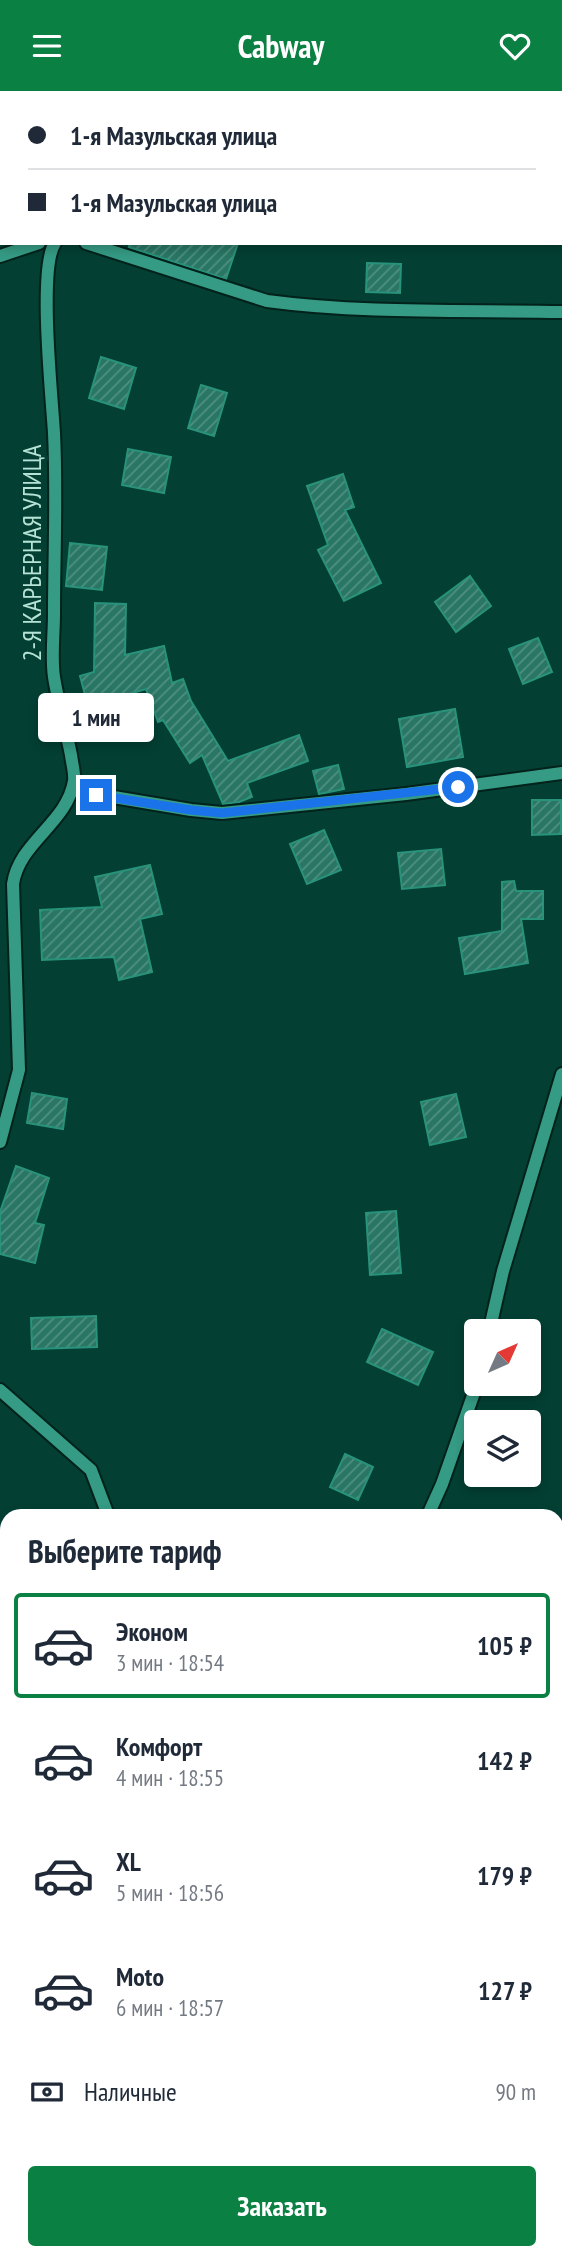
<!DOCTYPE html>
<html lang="ru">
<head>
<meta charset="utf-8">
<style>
  :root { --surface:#fff; --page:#f6f6f7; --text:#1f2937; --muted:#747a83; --line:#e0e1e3; --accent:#0b8043 }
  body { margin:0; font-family:"PT Sans Narrow",sans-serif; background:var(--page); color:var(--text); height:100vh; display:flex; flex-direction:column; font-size:26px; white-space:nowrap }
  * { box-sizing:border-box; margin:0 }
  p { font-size:23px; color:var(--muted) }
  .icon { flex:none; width:38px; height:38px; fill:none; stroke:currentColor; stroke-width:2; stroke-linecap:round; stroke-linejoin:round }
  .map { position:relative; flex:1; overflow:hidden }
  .side { position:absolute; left:0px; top:1418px; width:564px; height:751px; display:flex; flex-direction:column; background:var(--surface); border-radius:21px 21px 0 0; box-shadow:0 4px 10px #0003 }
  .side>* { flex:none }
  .banner { position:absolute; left:0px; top:0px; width:564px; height:154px; box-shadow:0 4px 10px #0003; display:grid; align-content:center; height:154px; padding:0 28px; background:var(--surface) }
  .needle { width:46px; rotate:45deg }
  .tools { position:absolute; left:464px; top:1228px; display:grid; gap:14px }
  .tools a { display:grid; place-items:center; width:77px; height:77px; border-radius:7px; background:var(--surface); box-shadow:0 4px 10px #0003; font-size:35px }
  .end { position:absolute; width:32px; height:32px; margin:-16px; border:9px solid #1a73e8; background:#fff; box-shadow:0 0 0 4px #fff }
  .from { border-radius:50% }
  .bubble { position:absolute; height:49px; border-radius:7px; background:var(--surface); box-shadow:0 4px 10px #0003; font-size:23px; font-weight:700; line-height:49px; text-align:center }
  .banner b { display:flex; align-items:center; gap:24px; height:66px; font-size:26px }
  .banner b+b { border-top:2px solid var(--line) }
  .banner i { width:18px; height:18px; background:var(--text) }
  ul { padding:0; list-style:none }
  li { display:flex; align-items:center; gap:21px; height:105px; margin:0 14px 10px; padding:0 14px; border:4px solid transparent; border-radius:7px }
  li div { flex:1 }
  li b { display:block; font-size:26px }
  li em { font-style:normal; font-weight:700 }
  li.on { border-color:var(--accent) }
  li>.icon { width:63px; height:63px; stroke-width:1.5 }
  h2 { padding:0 28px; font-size:32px; line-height:84px }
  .pay { display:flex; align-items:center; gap:18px; height:77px; padding:0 28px; font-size:26px }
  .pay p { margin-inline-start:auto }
  .primary-button { display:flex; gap:14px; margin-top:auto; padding:14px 28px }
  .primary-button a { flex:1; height:80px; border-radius:7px; background:var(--accent); color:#fff; font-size:28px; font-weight:700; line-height:80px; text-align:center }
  header { display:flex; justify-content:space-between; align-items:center; height:91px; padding:0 28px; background:var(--accent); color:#fff; font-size:32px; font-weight:700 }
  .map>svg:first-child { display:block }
  .industrial { fill:url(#industrial-grid) }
  .building { fill:url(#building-hatch); stroke:#29927b; stroke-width:2 }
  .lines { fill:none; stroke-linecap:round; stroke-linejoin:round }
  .minor-casing { stroke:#02221b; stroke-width:16 }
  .minor { stroke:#359b84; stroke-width:12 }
  .route { stroke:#1a73e8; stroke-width:9 }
  .labels { text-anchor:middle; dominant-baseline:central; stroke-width:7; stroke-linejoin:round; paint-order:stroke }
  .street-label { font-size:26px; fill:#b6e3d6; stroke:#033f33 }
</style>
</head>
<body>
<header><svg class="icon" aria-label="menu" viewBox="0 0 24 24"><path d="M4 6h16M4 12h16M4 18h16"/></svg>Cabway<svg class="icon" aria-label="heart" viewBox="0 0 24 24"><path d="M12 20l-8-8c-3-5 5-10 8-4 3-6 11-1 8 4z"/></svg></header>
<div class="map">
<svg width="562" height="2167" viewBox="0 0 562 2167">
  <defs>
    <pattern id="industrial-grid" width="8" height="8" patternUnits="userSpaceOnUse" patternTransform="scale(1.75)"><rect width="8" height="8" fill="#084b3e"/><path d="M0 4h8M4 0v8" fill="none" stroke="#2a6559"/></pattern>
    <pattern id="building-hatch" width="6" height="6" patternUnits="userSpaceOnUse" patternTransform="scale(1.75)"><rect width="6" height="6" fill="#297664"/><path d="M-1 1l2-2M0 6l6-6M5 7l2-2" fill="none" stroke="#4f9081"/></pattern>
  </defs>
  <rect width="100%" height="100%" fill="#033f33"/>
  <g class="industrial">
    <polygon points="562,1731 562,2167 194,2167 197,2161 556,2161 556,1741"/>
    <polygon points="23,2161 144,2161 141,2167 0,2167 0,2162 17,2164"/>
  </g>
  <g class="building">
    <polygon points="130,152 238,152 226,188 129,156"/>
    <polygon points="367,172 401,173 400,202 366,201"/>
    <polygon points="101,266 136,277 124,318 89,307"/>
    <polygon points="201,294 227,302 214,345 188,337"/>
    <polygon points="128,358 171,366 164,402 122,394"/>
    <polygon points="343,383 354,416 345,419 381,492 344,510 318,459 328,454 307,395"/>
    <polygon points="70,452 107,456 102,499 66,495"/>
    <polygon points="470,485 491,515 456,541 435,511"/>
    <polygon points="95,512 126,513 125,564 164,555 172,592 183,588 191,610 228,670 299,644 308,670 247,692 252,706 239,711 223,713 202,664 190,672 163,629 158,631 146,598 88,615 80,585 94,581"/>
    <polygon points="538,547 552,581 523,593 509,558"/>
    <polygon points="455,618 463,666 407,676 399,628"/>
    <polygon points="338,674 344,698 319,703 313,680"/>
    <polygon points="532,709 561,709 561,743 532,744"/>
    <polygon points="324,739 341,779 307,793 290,753"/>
    <polygon points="441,758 445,794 402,798 398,762"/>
    <polygon points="150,774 162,823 140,828 152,881 119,889 114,866 42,869 40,819 102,816 95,786"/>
    <polygon points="514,790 516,800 543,800 543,828 521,828 528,872 465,883 459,847 502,840 502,791"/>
    <polygon points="32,1002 67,1008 63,1038 27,1032"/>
    <polygon points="456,1003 466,1046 430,1054 421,1011"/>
    <polygon points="16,1075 49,1087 35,1132 44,1134 35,1172 0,1163 0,1121"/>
    <polygon points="396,1120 401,1182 370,1184 366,1122"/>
    <polygon points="96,1225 97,1256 32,1258 31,1227"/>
    <polygon points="382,1238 433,1261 418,1294 367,1271"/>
    <polygon points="345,1363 373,1376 358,1409 330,1396"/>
  </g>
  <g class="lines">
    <defs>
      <g id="minor">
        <polyline points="276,0 291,2"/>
        <polyline points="155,2 157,0"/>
        <path d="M86 152 267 210C364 223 464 219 562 221"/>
        <polyline points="0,165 39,152"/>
        <polyline points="72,699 191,719 222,722 406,703 562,682"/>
        <path d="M0 1051 19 979 13 793C19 751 67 732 74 690 75 682 72 673 71 664 66 638 58 612 54 586 51 566 54 543 54 523 54 463 57 402 54 342 52 307 38 176 55 152"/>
        <polyline points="489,1241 503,1180 562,983"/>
        <polyline points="0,1299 91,1379 108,1424"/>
        <polyline points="428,1424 442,1393 477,1293"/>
        <polyline points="556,1989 562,1979"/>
        <polyline points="556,2072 562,2078"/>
        <polyline points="517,2161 522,2167"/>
        <polyline points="157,2167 160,2161"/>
        <polyline points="259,2167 263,2161"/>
        <polyline points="352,2167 355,2161"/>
        <polyline points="460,2167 463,2161"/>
      </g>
    </defs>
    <use href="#minor" class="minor-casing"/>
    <use href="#minor" class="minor"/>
  </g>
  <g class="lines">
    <polyline class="route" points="96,704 191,719 222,722 458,696"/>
  </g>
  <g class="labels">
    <g class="street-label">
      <text transform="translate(31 462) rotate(-90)">2-Я КАРЬЕРНАЯ УЛИЦА</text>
    </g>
  </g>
</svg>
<div class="tools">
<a><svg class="needle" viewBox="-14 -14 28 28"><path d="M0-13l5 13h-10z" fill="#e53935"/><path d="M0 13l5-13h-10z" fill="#747a83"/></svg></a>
<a><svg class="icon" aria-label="layers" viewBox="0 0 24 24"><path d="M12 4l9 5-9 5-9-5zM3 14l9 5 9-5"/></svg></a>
</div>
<i class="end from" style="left:458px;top:696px"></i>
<i class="end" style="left:96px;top:704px"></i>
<div class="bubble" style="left:38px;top:602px;width:116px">1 мин</div>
<div class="banner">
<b><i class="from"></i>1-я Мазульская улица</b>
<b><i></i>1-я Мазульская улица</b>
</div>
<section class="side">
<h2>Выберите тариф</h2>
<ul>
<li class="on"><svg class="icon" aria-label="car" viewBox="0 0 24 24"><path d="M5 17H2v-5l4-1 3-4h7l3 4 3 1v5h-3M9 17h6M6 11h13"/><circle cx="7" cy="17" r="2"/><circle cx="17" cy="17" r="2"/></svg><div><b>Эконом</b><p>3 мин · 18:54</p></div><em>105 ₽</em></li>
<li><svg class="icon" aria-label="car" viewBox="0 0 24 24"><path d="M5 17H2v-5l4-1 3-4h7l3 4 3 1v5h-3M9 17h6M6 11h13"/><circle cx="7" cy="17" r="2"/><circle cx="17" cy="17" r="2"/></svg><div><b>Комфорт</b><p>4 мин · 18:55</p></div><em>142 ₽</em></li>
<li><svg class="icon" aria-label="car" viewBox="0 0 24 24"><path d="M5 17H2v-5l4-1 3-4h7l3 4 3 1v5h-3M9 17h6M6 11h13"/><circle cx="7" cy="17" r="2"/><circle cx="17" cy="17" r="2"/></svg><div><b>XL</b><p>5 мин · 18:56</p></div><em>179 ₽</em></li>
<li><svg class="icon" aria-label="car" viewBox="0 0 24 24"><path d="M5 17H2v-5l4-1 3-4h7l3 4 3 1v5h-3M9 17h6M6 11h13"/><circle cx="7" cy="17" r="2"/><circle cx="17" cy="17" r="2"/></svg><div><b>Moto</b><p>6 мин · 18:57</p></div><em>127 ₽</em></li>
</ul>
<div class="pay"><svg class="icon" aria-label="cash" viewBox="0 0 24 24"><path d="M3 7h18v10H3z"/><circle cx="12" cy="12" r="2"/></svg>Наличные<p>90 m</p></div>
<div class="primary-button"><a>Заказать</a></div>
</section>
</div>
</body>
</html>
